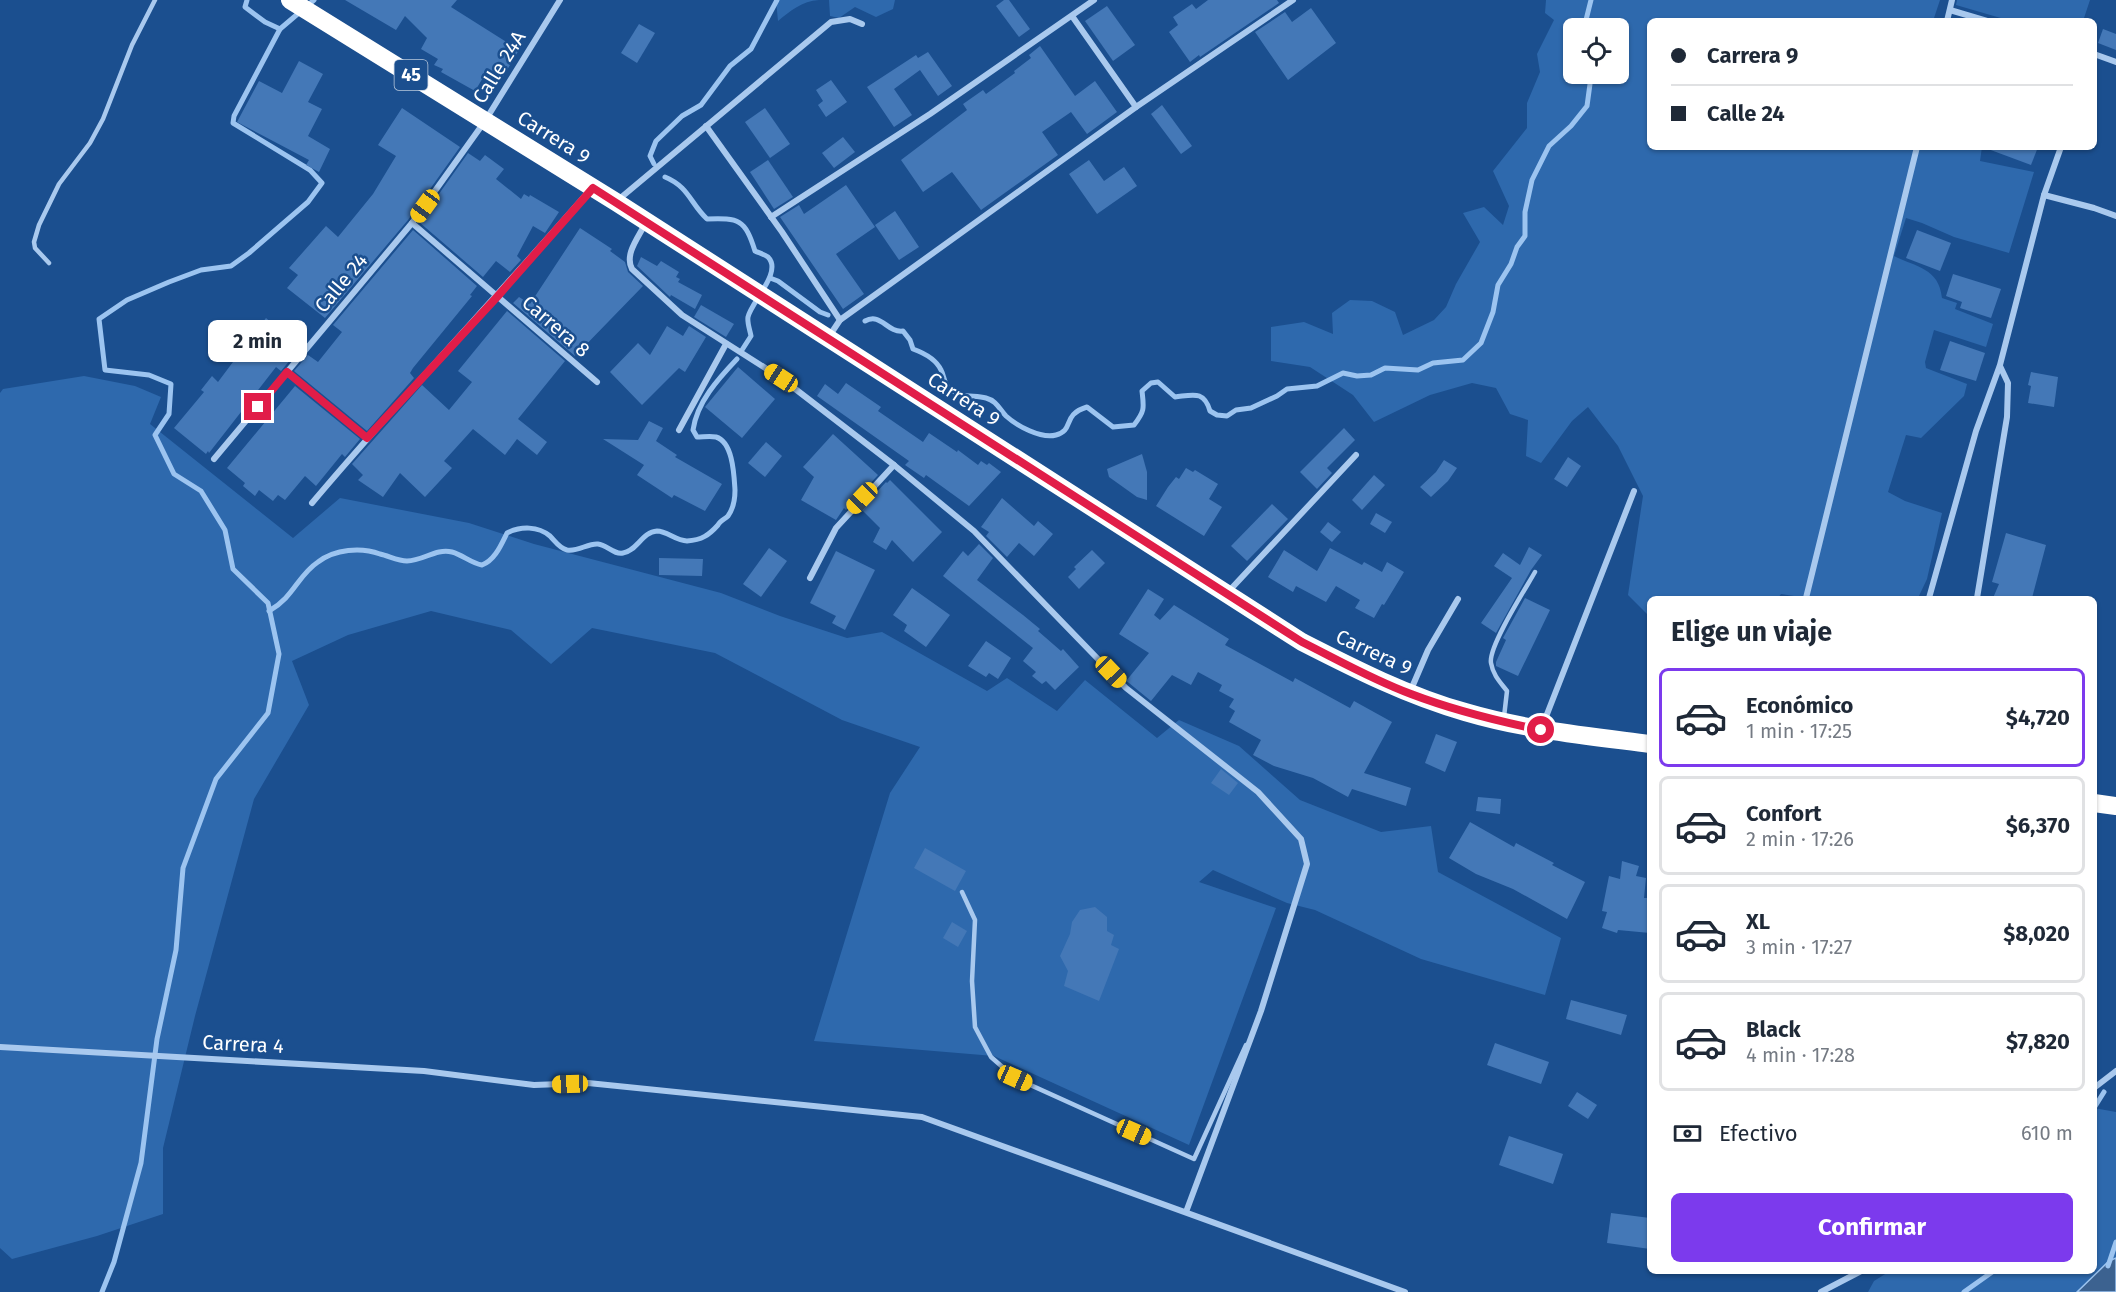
<!DOCTYPE html>
<html lang="es">
<head>
<meta charset="utf-8">
<style>
  :root { --surface:#fff; --page:#f6f6f7; --text:#1f2937; --muted:#747a83; --line:#e0e1e3; --accent:#7c3aed }
  body { margin:0; font-family:"Fira Sans",sans-serif; background:var(--page); color:var(--text); height:100vh; display:flex; flex-direction:column; font-size:22px; white-space:nowrap }
  * { box-sizing:border-box; margin:0 }
  p { font-size:20px; color:var(--muted) }
  .icon { flex:none; width:33px; height:33px; fill:none; stroke:currentColor; stroke-width:2; stroke-linecap:round; stroke-linejoin:round }
  .map { position:relative; flex:1; overflow:hidden }
  .sheet { position:absolute; left:1647px; top:596px; width:450px; height:678px; display:flex; flex-direction:column; background:var(--surface); border-radius:9px; box-shadow:0 2px 4px #0004 }
  .sheet>* { flex:none }
  .banner { position:absolute; left:1647px; top:18px; width:450px; height:132px; border-radius:9px; box-shadow:0 2px 4px #0004; display:grid; align-content:center; height:132px; padding:0 24px; background:var(--surface) }
  .tools { position:absolute; left:1563px; top:18px; display:grid; gap:12px }
  .tools a { display:grid; place-items:center; width:66px; height:66px; border-radius:9px; background:var(--surface); box-shadow:0 2px 4px #0004; font-size:30px }
  .end { position:absolute; width:27px; height:27px; margin:-14px; border:8px solid #e11d48; background:#fff; box-shadow:0 0 0 3px #fff }
  .from { border-radius:50% }
  .bubble { position:absolute; height:42px; border-radius:9px; background:var(--surface); box-shadow:0 2px 4px #0004; font-size:20px; font-weight:700; line-height:42px; text-align:center }
  .car { position:absolute; width:18px; height:36px; margin:-18px -9px; border-radius:8px; box-shadow:0 0 4px 2px #0007; background:linear-gradient(#f5c518 24%,#345 0 40%,#f5c518 0 76%,#345 0 86%,#f5c518 0) }
  .banner b { display:flex; align-items:center; gap:21px; height:57px; font-size:22px }
  .banner b+b { border-top:2px solid var(--line) }
  .banner i { width:15px; height:15px; background:var(--text) }
  ul { padding:0; list-style:none }
  li { display:flex; align-items:center; gap:18px; height:99px; margin:0 12px 9px; padding:0 12px; border:3px solid var(--line); border-radius:9px }
  li div { flex:1 }
  li b { display:block; font-size:22px }
  li em { font-style:normal; font-weight:700 }
  li.selected { border-color:var(--accent) }
  li>.icon { width:54px; height:54px; stroke-width:1.5 }
  h2 { padding:0 24px; font-size:27px; line-height:72px }
  .pay { display:flex; align-items:center; gap:15px; height:66px; padding:0 24px; font-size:22px }
  .pay p { margin-inline-start:auto }
  .cta { display:flex; gap:12px; margin-top:auto; padding:12px 24px }
  .cta a { flex:1; height:69px; border-radius:9px; background:var(--accent); color:#fff; font-size:24px; font-weight:700; line-height:69px; text-align:center }
  .map>svg:first-child { display:block }
  .green { fill:#2e69ad; fill-rule:evenodd }
  .water { fill:#3c6290; stroke:#9cc4f0; stroke-width:1.5 }
  .lines { fill:none; stroke-linecap:round; stroke-linejoin:round }
  .stream { stroke:#9cc4f0; stroke-width:5 }
  .building { fill:#4478b7 }
  .lane { stroke:#a9c9ee; stroke-width:4.5 }
  .street { stroke:#a9c9ee; stroke-width:6 }
  .highway { stroke:#fff; stroke-width:18 }
  .route { stroke:#e11d48; stroke-width:8 }
  .labels { text-anchor:middle; dominant-baseline:central; stroke-width:5; stroke-linejoin:round; paint-order:stroke }
  .shield { fill:#1b4f8f; stroke:#bbcadd; stroke-width:1.5 }
  .shield-label { font-size:18px; font-weight:bold; fill:#fff }
  .street-label { font-size:20px; fill:#fff; stroke:#1b4f8f }
</style>
</head>
<body>
<div class="map">
<svg width="2116" height="1292" viewBox="0 0 2116 1292">
  <rect width="100%" height="100%" fill="#1b4f8f"/>
  <g class="green">
    <path d="M776 0H819C802 1 790 11 778 21Z"/>
    <polygon points="829,0 895,0 893,9 876,17 855,7 839,18 830,16"/>
    <path d="M1546 0H1940L1934 18 1936 21H1650V147H1982L1980 161 2034 172 2009 253 1954 237 1922 223 1906 218 1894 256C1916 267 1939 268 1942 298L1957 303 1955 309 1993 324 1986 347 1934 330 1925 362 1926 368 1967 384 1964 396 1921 438 1906 435 1888 492 1905 501 1942 513 1927 579 1918 598H1807L1781 594 1778 598H1650V617L1628 595 1643 496 1618 446 1588 407 1572 421 1541 463 1526 456 1528 420 1510 414 1496 388 1472 383 1430 395 1374 422 1353 395 1310 367 1271 361V327L1304 322 1333 334 1332 313 1350 300 1372 301 1395 312 1403 335 1434 320 1446 307 1456 284 1480 242 1463 213 1484 207 1503 225 1509 206 1493 171 1527 128V103L1540 72 1537 54 1554 20 1545 13ZM1574 28H1618V74H1574Z"/>
    <polygon points="1957,0 2090,0 2083,21 2011,21 1956,5"/>
    <polygon points="84,376 135,386 161,397 150,424 293,538 340,498 469,523 534,544 721,593 780,616 847,638 882,632 987,691 1007,678 1057,711 1085,680 1157,738 1179,720 1239,746 1300,800 1381,832 1431,826 1438,872 1561,938 1545,995 1421,959 1315,910 1287,903 1213,870 1199,882 1276,908 1189,1145 994,1056 814,1041 890,793 920,747 842,720 715,653 592,628 551,664 511,630 431,611 348,635 292,661 309,705 254,799 195,1016 163,1148 163,1214 97,1236 12,1259 0,1248 0,393 3,389"/>
    <polygon points="2094,1108 2116,1112 2116,1258 2109,1261 2077,1292 1868,1292 1874,1281 1890,1271 2094,1270"/>
  </g>
  <polygon class="water" points="2116,1258 2116,1292 2077,1292 2109,1261"/>
  <g class="lines">
    <g class="stream">
      <polyline points="247,0 245,7 265,22 280,29"/>
      <polyline points="1584,28 1591,0"/>
      <polyline points="654,164 650,156 656,141 682,116 701,105 730,66 751,49 777,0"/>
      <path d="M665 177C689 187 690 203 707 219 739 218 745 219 755 251 759 253 764 254 768 257 783 272 751 302 748 317 747 323 750 330 751 336L742 350"/>
      <polyline points="770,278 778,281 820,312 828,315"/>
      <path d="M865 321C881 312 887 333 903 331L910 340 913 349C924 353 936 359 941 370 945 377 943 384 951 390 961 398 974 395 986 398 997 401 999 409 1006 416 1017 426 1041 439 1056 435 1075 430 1061 415 1087 407L1113 427 1134 425C1145 411 1144 408 1142 391L1151 383 1158 382 1175 397C1193 395 1204 390 1210 411L1217 415 1227 416 1236 410 1251 408 1277 396 1287 389 1317 386 1343 373 1357 376 1371 375 1385 368 1418 370 1433 363 1463 360 1481 343 1493 312 1498 285 1511 264 1517 247 1525 236V212L1532 180 1549 146 1571 126 1587 106 1590 84 1589 74"/>
      <path d="M269 611C294 597 298 575 318 562 335 549 361 547 380 554 389 556 398 561 407 561 423 561 436 548 452 552 463 555 471 563 482 565 495 560 501 545 507 533 521 526 538 526 550 536 556 542 559 548 567 550 578 552 588 543 598 544 607 545 614 555 623 553 637 551 642 532 657 531 667 531 676 541 687 541 702 540 709 535 718 525 720 521 725 519 728 516 733 509 735 498 735 490 734 475 733 442 716 437 710 436 703 437 697 437L693 430C697 402 718 379 737 359"/>
      <polyline points="2094,1108 2104,1092"/>
      <polyline points="2108,1266 2116,1242"/>
      <polyline points="102,1292 114,1262 141,1163 157,1039 176,950 183,868 216,779 268,713 279,654 268,603 233,569 225,530 201,491 174,474 155,435 169,414 171,384 149,375 105,370 99,319 127,300 169,282 201,270 231,266 249,253 308,202 322,183 310,170 233,123 234,116 280,29 314,0"/>
      <polyline points="1964,1292 1995,1270"/>
    </g>
  </g>
  <g class="building">
    <polygon points="345,0 457,0 451,7 519,50 498,85 487,71 475,91 441,72 443,69 434,65 438,59 421,49 427,38 405,16 396,30"/>
    <polygon points="1004,0 1009,0 1030,29 1019,37 996,6"/>
    <polygon points="1208,0 1277,0 1279,3 1200,57 1199,55 1190,62 1169,32 1178,25 1173,17 1192,4 1196,9"/>
    <polygon points="1107,6 1135,45 1113,61 1085,21"/>
    <polygon points="1311,8 1336,43 1288,80 1255,32 1285,12 1292,22"/>
    <polygon points="639,24 655,33 637,63 621,53"/>
    <polygon points="2103,29 2116,34 2116,50 2098,43"/>
    <polygon points="1040,46 1075,96 1095,81 1117,112 1087,134 1071,112 1042,132 1058,155 981,210 952,172 923,192 901,160 967,110 963,104 983,90 986,94 1015,73 1014,71 1031,58 1029,55"/>
    <polygon points="928,52 952,86 938,96 920,70 894,89 912,115 894,127 867,87 916,55 918,58"/>
    <polygon points="299,61 323,74 308,102 322,109 308,136 330,149 319,172 306,165 309,160 237,122 259,81 282,93"/>
    <polygon points="831,80 847,102 826,117 818,105 823,101 816,90"/>
    <polygon points="1162,105 1192,146 1181,154 1151,114"/>
    <polygon points="402,108 460,147 408,220 325,318 287,288 298,275 289,268 326,226 338,237 373,194 396,156 378,145"/>
    <polygon points="765,108 790,144 770,158 745,122"/>
    <polygon points="843,137 855,152 834,168 822,153"/>
    <polygon points="1988,147 2038,147 2031,165 1988,149"/>
    <polygon points="468,153 480,161 485,155 504,169 496,179 521,199 524,194 529,197 530,195 559,212 545,233 533,226 517,256 521,260 510,272 496,261 483,277 419,222"/>
    <polygon points="768,160 793,197 774,209 750,172"/>
    <polygon points="1089,160 1104,181 1124,167 1137,186 1097,214 1069,174"/>
    <polygon points="846,185 875,227 836,254 864,294 843,309 780,217 799,205 804,214"/>
    <polygon points="895,211 919,247 899,260 875,225"/>
    <polygon points="580,228 612,249 610,251 625,262 628,272 643,286 575,356 513,303 519,297 530,304"/>
    <polygon points="413,230 477,286 470,295 472,296 413,368 410,373 414,378 367,431 294,371 308,355 318,362 342,332 333,325"/>
    <polygon points="1917,230 1951,243 1940,271 1906,258"/>
    <polygon points="641,257 657,266 661,261 679,272 676,277 680,279 678,282 702,295 695,309 671,295 670,297 637,266"/>
    <polygon points="1953,274 2001,289 1991,318 1960,308 1962,302 1946,296"/>
    <polygon points="701,305 734,324 726,337 694,317"/>
    <polygon points="507,311 565,361 518,419 547,442 537,455 517,439 505,455 473,429 444,461 452,468 425,497 400,473 383,497 358,480 363,475 352,464 422,385 449,410 472,382 458,371"/>
    <polygon points="266,318 300,348 281,371 276,367 209,453 208,451 206,454 174,428 204,392 201,390 212,376 218,382"/>
    <polygon points="667,326 683,336 689,326 706,337 685,372 679,368 642,405 610,372 638,343 650,355"/>
    <polygon points="1950,341 1985,353 1976,381 1940,370"/>
    <polygon points="738,367 775,399 742,438 705,407"/>
    <polygon points="2031,372 2058,377 2054,407 2028,403 2031,386 2028,385"/>
    <polygon points="846,383 881,407 878,411 923,442 929,433 957,452 958,450 978,465 981,461 987,465 989,463 1001,472 969,506 926,475 924,478 905,465 909,461 817,396 825,384 838,394"/>
    <polygon points="295,386 360,439 345,457 342,454 316,486 305,476 285,500 278,495 273,501 259,490 255,496 243,486 245,483 227,468"/>
    <polygon points="649,421 663,428 656,441 677,455 675,457 722,484 705,511 674,495 672,498 637,475 644,465 603,439 638,440"/>
    <polygon points="1344,428 1355,440 1327,468 1332,473 1317,489 1300,472"/>
    <polygon points="833,434 878,475 846,510 844,508 836,520 801,500 814,477 803,467"/>
    <polygon points="766,442 782,456 765,477 748,463"/>
    <polygon points="1142,454 1147,472 1147,500 1137,497 1109,477 1107,469"/>
    <polygon points="1568,457 1581,466 1567,487 1554,479"/>
    <polygon points="1444,460 1457,468 1448,481 1431,497 1420,487 1436,472"/>
    <polygon points="1186,468 1193,472 1195,470 1218,484 1209,499 1222,507 1204,536 1156,506 1168,487 1176,477 1179,479"/>
    <polygon points="1374,475 1385,485 1362,510 1352,500"/>
    <polygon points="890,480 942,532 913,562 892,540 886,550 873,542 880,528 861,509 886,482 887,483"/>
    <polygon points="1002,498 1034,526 1038,521 1053,534 1034,556 1019,543 1007,557 986,536 989,532 981,527"/>
    <polygon points="1272,504 1288,519 1247,561 1231,546"/>
    <polygon points="1376,513 1392,522 1385,533 1370,524"/>
    <polygon points="1328,522 1341,532 1332,542 1320,532"/>
    <polygon points="2006,533 2046,545 2032,598 1993,598 1999,584 1992,582"/>
    <polygon points="979,544 993,558 977,580 1023,615 1040,629 1038,631 1061,651 1063,649 1079,667 1055,690 1046,681 1042,684 1032,676 1036,672 1023,661 1033,648 943,576 963,551 968,556"/>
    <polygon points="1529,547 1542,555 1531,570 1496,633 1481,623 1512,578 1494,566 1503,553 1520,565"/>
    <polygon points="769,548 787,561 761,597 743,584"/>
    <polygon points="1330,548 1362,565 1364,562 1382,572 1387,562 1404,572 1384,605 1382,604 1374,618 1355,608 1360,600 1336,586 1326,602 1296,586 1293,592 1268,577 1284,550 1317,571"/>
    <polygon points="1092,550 1105,563 1079,589 1068,577 1076,569 1074,567"/>
    <polygon points="836,551 875,570 845,630 832,623 836,616 810,603"/>
    <polygon points="659,558 703,559 702,576 659,575"/>
    <polygon points="912,588 950,615 926,647 904,631 907,625 893,615"/>
    <polygon points="1148,589 1164,599 1154,615 1160,620 1174,605 1229,639 1225,645 1293,682 1295,678 1350,708 1354,701 1392,722 1364,773 1411,788 1406,806 1352,789 1348,797 1313,778 1274,766 1253,755 1261,740 1229,722 1235,711 1229,707 1234,699 1219,691 1222,685 1198,672 1191,685 1172,675 1151,701 1129,683 1126,681 1149,653 1119,634"/>
    <polygon points="1525,598 1550,610 1518,676 1496,666 1496,662 1506,640 1503,638"/>
    <polygon points="986,641 1011,658 998,679 989,673 986,677 968,666"/>
    <polygon points="1436,734 1457,742 1445,772 1425,763"/>
    <polygon points="1221,769 1238,783 1229,795 1211,783"/>
    <polygon points="1478,797 1501,799 1500,814 1476,811"/>
    <polygon points="1470,822 1514,847 1516,843 1533,852 1554,863 1552,865 1585,882 1567,919 1513,889 1476,874 1449,858"/>
    <polygon points="925,848 966,871 955,891 914,868"/>
    <polygon points="1622,861 1639,866 1636,876 1646,878 1644,898 1650,898 1650,933 1618,930 1617,933 1602,928 1607,912 1602,911 1609,876 1620,879"/>
    <polygon points="1095,907 1107,917 1107,931 1114,935 1111,945 1119,949 1099,1001 1064,986 1068,971 1060,956 1070,934 1072,922 1080,910"/>
    <polygon points="952,922 967,931 958,947 943,938"/>
    <polygon points="1571,1000 1627,1015 1621,1035 1566,1019"/>
    <polygon points="1495,1043 1549,1062 1541,1084 1487,1065"/>
    <polygon points="1577,1092 1597,1105 1588,1119 1568,1106"/>
    <polygon points="1509,1136 1563,1154 1553,1184 1499,1165"/>
    <polygon points="1611,1213 1650,1218 1650,1249 1607,1243"/>
  </g>
  <g class="lines">
    <g class="lane">
      <polyline points="49,263 35,248 34,242 39,225 59,184 90,143 103,119 132,45 155,0"/>
      <path d="M1504 717 1507 691C1500 682 1493 675 1491 663 1488 647 1526 588 1535 572"/>
      <polyline points="962,892 975,920 972,981 975,1027 991,1057 1015,1078 1194,1159 1246,1045"/>
    </g>
    <g class="street">
      <polyline points="1950,10 1987,21"/>
      <polyline points="1072,16 1136,107"/>
      <polyline points="1947,21 1952,0"/>
      <polyline points="2094,54 2116,62"/>
      <polyline points="706,126 782,232 840,320"/>
      <polyline points="2044,195 2094,208 2116,216"/>
      <polyline points="618,200 831,22 850,19 862,24"/>
      <polyline points="771,217 930,114 1094,0"/>
      <path d="M646 222C639 237 624 254 632 269L682 315 781 378 894 465 974 531 1126 688 1258 792 1301 839 1307 864 1261 1011 1186 1212"/>
      <polyline points="412,223 597,382"/>
      <polyline points="830,335 840,320 1136,107 1293,0"/>
      <polyline points="287,372 367,438"/>
      <polyline points="679,430 726,344"/>
      <polyline points="214,459 412,223 485,121 560,0"/>
      <path d="M312 503C402 396 499 295 590 190"/>
      <polyline points="810,578 836,528 894,465"/>
      <polyline points="1229,591 1356,455"/>
      <polyline points="1806,598 1917,147"/>
      <polyline points="1929,598 1976,431 2000,365 2044,195 2061,147"/>
      <polyline points="1977,598 2007,417 2008,383 2000,366"/>
      <polyline points="1410,692 1428,650 1458,599"/>
      <polyline points="1542,727 1634,491"/>
      <polyline points="0,1047 424,1071 534,1085 588,1083 922,1117 1405,1292"/>
      <polyline points="2094,1088 2116,1071"/>
      <polyline points="1821,1292 1863,1270"/>
    </g>
    <g class="highway">
      <path d="M290 0 616 202 1302 642C1355 669 1408 696 1465 712 1526 730 1588 736 1650 744"/>
      <polyline points="2094,803 2116,806"/>
    </g>
  </g>
  <g class="lines">
    <path class="route" d="M258 407 287 372 367 438 497 297 593 188 1302 642C1338 660 1373 680 1411 694 1453 710 1497 721 1541 730"/>
  </g>
  <g class="labels">
    <rect class="shield" x="394.5" y="60" width="33" height="30" rx="4.5"/>
    <g class="shield-label">
      <text x="411" y="75">45</text>
    </g>
    <g class="street-label">
      <text transform="translate(499 67) rotate(-58)">Calle 24A</text>
      <text transform="translate(554 137) rotate(32)">Carrera 9</text>
      <text transform="translate(341 283) rotate(-50)">Calle 24</text>
      <text transform="translate(556 326) rotate(41)">Carrera 8</text>
      <text transform="translate(964 399) rotate(33)">Carrera 9</text>
      <text transform="translate(1374 652) rotate(25)">Carrera 9</text>
      <text transform="translate(243 1044) rotate(3)">Carrera 4</text>
    </g>
  </g>
</svg>
<div class="tools">
<a><svg class="icon" aria-label="locate" viewBox="0 0 24 24"><circle cx="12" cy="12" r="6"/><path d="M12 2v4M12 18v4M2 12h4M18 12h4"/></svg></a>
</div>
<i class="end from" style="left:1541px;top:730px"></i>
<i class="end" style="left:258px;top:407px"></i>
<div class="bubble" style="left:208px;top:320px;width:99px">2 min</div>
<i class="car" style="left:425px;top:206px;rotate:216deg"></i>
<i class="car" style="left:781px;top:378px;rotate:303deg"></i>
<i class="car" style="left:862px;top:498px;rotate:224deg"></i>
<i class="car" style="left:1111px;top:672px;rotate:136deg"></i>
<i class="car" style="left:1015px;top:1078px;rotate:114deg"></i>
<i class="car" style="left:570px;top:1084px;rotate:268deg"></i>
<i class="car" style="left:1134px;top:1132px;rotate:114deg"></i>
<div class="banner">
<b><i class="from"></i>Carrera 9</b>
<b><i></i>Calle 24</b>
</div>
<section class="sheet">
<h2>Elige un viaje</h2>
<ul>
<li class="selected"><svg class="icon" aria-label="car" viewBox="0 0 24 24"><path d="M5 17H2v-5l4-1 3-4h7l3 4 3 1v5h-3M9 17h6M6 11h13"/><circle cx="7" cy="17" r="2"/><circle cx="17" cy="17" r="2"/></svg><div><b>Económico</b><p>1 min · 17:25</p></div><em>$4,720</em></li>
<li><svg class="icon" aria-label="car" viewBox="0 0 24 24"><path d="M5 17H2v-5l4-1 3-4h7l3 4 3 1v5h-3M9 17h6M6 11h13"/><circle cx="7" cy="17" r="2"/><circle cx="17" cy="17" r="2"/></svg><div><b>Confort</b><p>2 min · 17:26</p></div><em>$6,370</em></li>
<li><svg class="icon" aria-label="car" viewBox="0 0 24 24"><path d="M5 17H2v-5l4-1 3-4h7l3 4 3 1v5h-3M9 17h6M6 11h13"/><circle cx="7" cy="17" r="2"/><circle cx="17" cy="17" r="2"/></svg><div><b>XL</b><p>3 min · 17:27</p></div><em>$8,020</em></li>
<li><svg class="icon" aria-label="car" viewBox="0 0 24 24"><path d="M5 17H2v-5l4-1 3-4h7l3 4 3 1v5h-3M9 17h6M6 11h13"/><circle cx="7" cy="17" r="2"/><circle cx="17" cy="17" r="2"/></svg><div><b>Black</b><p>4 min · 17:28</p></div><em>$7,820</em></li>
</ul>
<div class="pay"><svg class="icon" aria-label="cash" viewBox="0 0 24 24"><path d="M3 7h18v10H3z"/><circle cx="12" cy="12" r="2"/></svg>Efectivo<p>610 m</p></div>
<div class="cta"><a>Confirmar</a></div>
</section>
</div>
</body>
</html>
